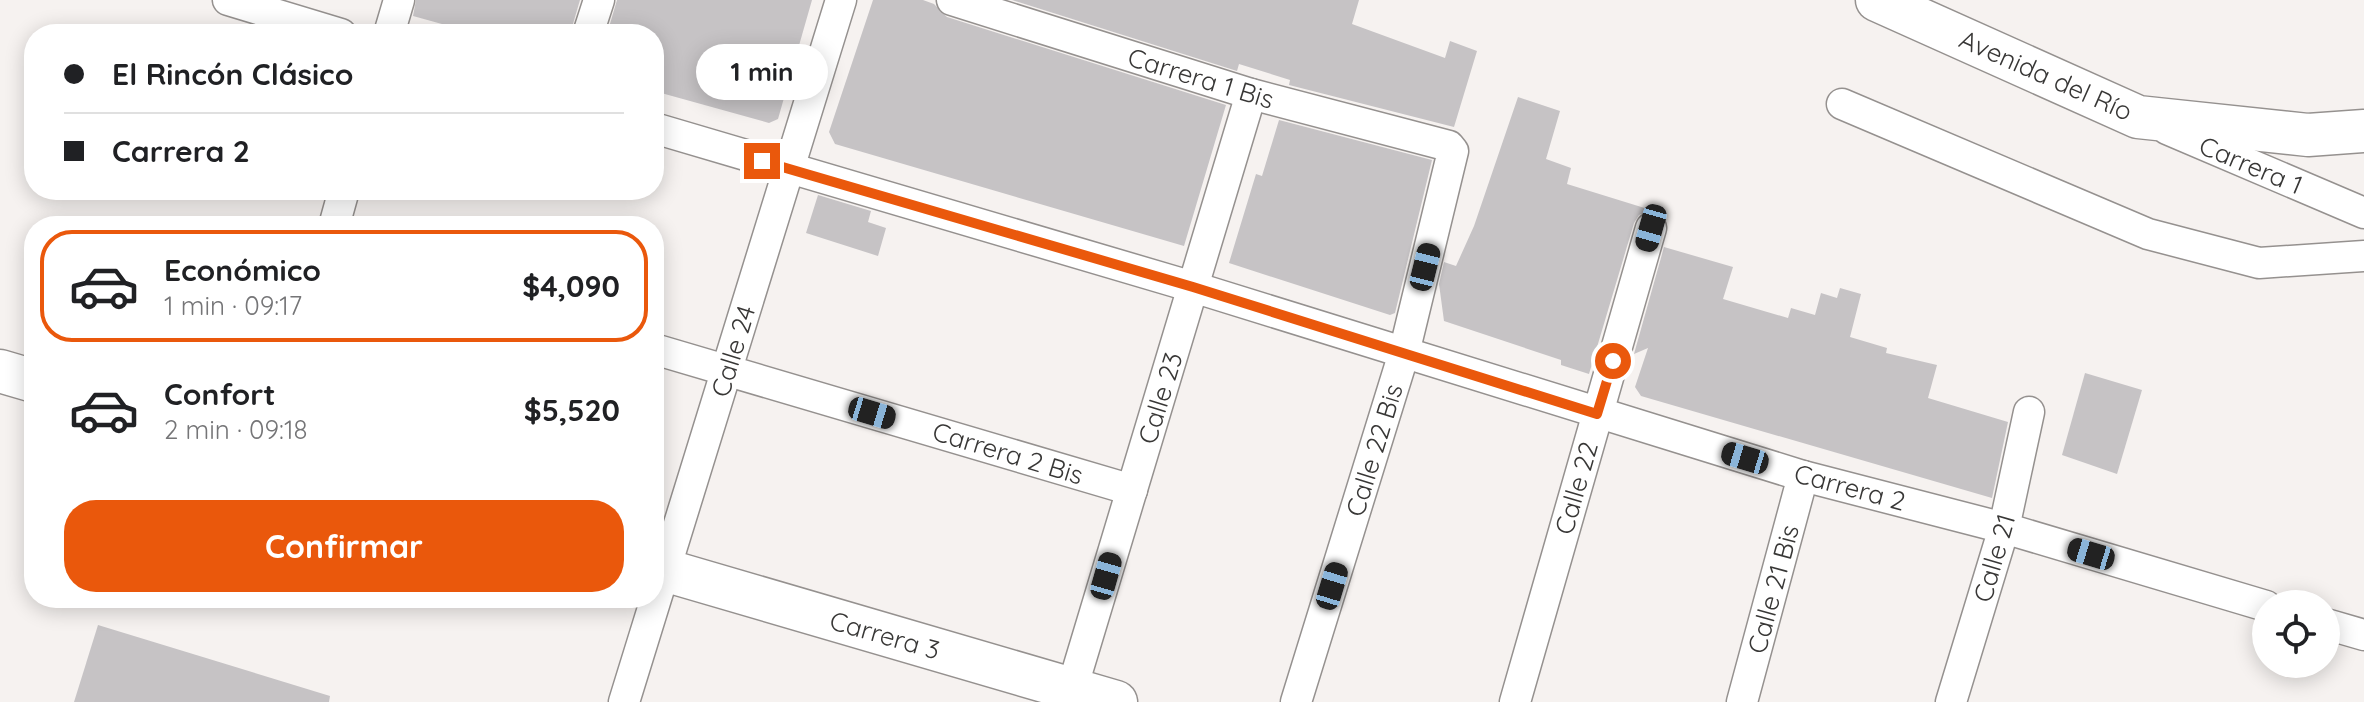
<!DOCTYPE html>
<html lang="es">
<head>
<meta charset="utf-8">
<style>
  :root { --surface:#fff; --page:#f6f6f6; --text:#202124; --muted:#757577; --line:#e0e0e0; --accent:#ea580c }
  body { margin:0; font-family:Quicksand,sans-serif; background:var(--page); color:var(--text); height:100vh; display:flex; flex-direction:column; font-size:30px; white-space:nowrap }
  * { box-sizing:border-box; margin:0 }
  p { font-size:26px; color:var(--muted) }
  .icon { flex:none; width:44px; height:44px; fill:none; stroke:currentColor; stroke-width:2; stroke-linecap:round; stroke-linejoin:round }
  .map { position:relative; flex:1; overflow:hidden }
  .panel { position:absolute; left:24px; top:216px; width:640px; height:392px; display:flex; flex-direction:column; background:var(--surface); border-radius:32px; box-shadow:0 4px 20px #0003 }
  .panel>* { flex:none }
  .hud { position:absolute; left:24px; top:24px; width:640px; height:176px; border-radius:32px; box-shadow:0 4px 20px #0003; display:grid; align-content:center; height:176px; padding:0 40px; background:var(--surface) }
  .fabs { position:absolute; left:2252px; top:590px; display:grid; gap:16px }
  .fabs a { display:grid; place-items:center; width:88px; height:88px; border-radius:50%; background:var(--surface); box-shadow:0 4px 20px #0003; font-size:40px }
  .end { position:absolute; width:36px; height:36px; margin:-18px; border:10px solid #ea580c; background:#fff; box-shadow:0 0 0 4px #fff }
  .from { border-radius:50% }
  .bubble { position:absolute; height:56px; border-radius:28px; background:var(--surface); box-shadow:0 4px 20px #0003; font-size:26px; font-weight:800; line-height:56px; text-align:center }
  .car { position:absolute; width:24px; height:48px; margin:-24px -12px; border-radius:10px; box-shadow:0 0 6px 2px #0007; background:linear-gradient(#222 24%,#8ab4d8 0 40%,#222 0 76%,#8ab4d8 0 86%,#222 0) }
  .hud b { display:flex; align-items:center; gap:28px; height:76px; font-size:30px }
  .hud b+b { border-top:2px solid var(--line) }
  .hud i { width:20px; height:20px; background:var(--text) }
  ul { padding:14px 0 0; list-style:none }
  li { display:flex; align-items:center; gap:24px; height:112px; margin:0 16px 12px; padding:0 24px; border:4px solid transparent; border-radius:32px }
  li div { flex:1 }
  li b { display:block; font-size:30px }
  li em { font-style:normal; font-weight:800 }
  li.active { border-color:var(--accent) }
  li>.icon { width:72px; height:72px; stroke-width:1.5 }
  .button { display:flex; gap:16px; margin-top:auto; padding:16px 40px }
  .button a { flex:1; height:92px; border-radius:32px; background:var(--accent); color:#fff; font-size:32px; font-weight:800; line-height:92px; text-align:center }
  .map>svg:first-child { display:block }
  .building { fill:#c6c3c5 }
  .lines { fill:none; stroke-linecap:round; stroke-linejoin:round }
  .street-casing { stroke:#95918f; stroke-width:33 }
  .secondary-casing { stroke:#95918f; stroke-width:45 }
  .street { stroke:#fff; stroke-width:30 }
  .secondary { stroke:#fff; stroke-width:42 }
  .route { stroke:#ea580c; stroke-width:10 }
  .labels { text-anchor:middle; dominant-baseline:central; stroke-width:7; stroke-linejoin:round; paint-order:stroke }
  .street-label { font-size:26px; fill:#383736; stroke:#fff }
</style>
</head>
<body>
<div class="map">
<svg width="2364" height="702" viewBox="0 0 2364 702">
  <rect width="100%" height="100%" fill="#f6f2f0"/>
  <g class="building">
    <polygon points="416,0 580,0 570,34 478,34 413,16"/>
    <polygon points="617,0 812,0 778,119 769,123 654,91 654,34 607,34"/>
    <polygon points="873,0 923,0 934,4 947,17 1226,105 1184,246 835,144 829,132"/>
    <polygon points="1012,0 1359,0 1352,24 1445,58 1450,41 1477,51 1454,127 1289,85 1290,80 1239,64 1237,71"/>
    <polygon points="1518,97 1560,111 1546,159 1571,168 1567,184 1651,210 1639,215 1634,223 1589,374 1561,365 1561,360 1444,321 1439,284 1444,262 1456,266 1474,226"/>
    <polygon points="1279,120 1432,160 1395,313 1390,315 1229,263 1256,174 1262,176"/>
    <polygon points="818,195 871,211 868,222 886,228 878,256 806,233"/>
    <polygon points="1664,247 1733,267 1723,299 1788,318 1791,308 1815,315 1821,293 1837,298 1840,288 1861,294 1850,337 1887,348 1886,353 1937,365 1928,398 2008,422 1992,498 1641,396 1635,387 1648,348 1634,354"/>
    <polygon points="2085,373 2142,390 2117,474 2062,455"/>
    <polygon points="98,625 330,696 329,702 74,702"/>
  </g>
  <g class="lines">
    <defs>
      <g id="street">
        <polyline points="228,0 341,34"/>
        <polyline points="952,0 1251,94 1449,146 1453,151 1404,353 1296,702"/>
        <polyline points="389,34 399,0"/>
        <polyline points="588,34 599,0"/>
        <polyline points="1842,104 2148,234 2259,263 2364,256"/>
        <polyline points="654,128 1193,287 1803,476 2004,528 2266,606"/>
        <polyline points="2167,129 2364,213"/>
        <polyline points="334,226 344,190"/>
        <polyline points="654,349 1132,490"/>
        <polyline points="2326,624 2364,635"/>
        <polyline points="624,702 841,0"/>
        <polyline points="1068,702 1251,94"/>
        <polyline points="1515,702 1651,228"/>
        <polyline points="1742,702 1803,476"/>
        <polyline points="1951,702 2004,528 2029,412"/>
      </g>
      <g id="secondary">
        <polyline points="1877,0 2138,117 2308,135 2364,131"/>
        <polyline points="0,371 34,381"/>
        <polyline points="654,567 1116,702"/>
      </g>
    </defs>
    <use href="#street" class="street-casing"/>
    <use href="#secondary" class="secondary-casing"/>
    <use href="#street" class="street"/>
    <use href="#secondary" class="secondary"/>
  </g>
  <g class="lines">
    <polyline class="route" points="762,161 1193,287 1597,414 1613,361"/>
  </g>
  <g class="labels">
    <g class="street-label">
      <text transform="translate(2046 75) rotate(24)">Avenida del Río</text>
      <text transform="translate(1201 78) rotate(17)">Carrera 1 Bis</text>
      <text transform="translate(2251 165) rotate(23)">Carrera 1</text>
      <text transform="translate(733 351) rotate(-73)">Calle 24</text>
      <text transform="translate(1160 398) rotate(-73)">Calle 23</text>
      <text transform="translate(1374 450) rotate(-73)">Calle 22 Bis</text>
      <text transform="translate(1008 453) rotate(17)">Carrera 2 Bis</text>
      <text transform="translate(1850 487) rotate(15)">Carrera 2</text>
      <text transform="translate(1576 488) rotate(-74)">Calle 22</text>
      <text transform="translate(1994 558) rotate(-74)">Calle 21</text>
      <text transform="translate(1773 589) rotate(-75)">Calle 21 Bis</text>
      <text transform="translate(885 635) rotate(16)">Carrera 3</text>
    </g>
  </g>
</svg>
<div class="fabs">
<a><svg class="icon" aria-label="locate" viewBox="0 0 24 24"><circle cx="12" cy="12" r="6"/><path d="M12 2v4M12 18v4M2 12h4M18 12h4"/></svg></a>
</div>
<i class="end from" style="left:1613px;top:361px"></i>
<i class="end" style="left:762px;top:161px"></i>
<div class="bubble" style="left:696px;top:44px;width:132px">1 min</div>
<i class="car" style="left:1651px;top:228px;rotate:196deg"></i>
<i class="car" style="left:1425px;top:267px;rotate:14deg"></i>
<i class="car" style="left:872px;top:413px;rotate:107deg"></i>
<i class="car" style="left:1745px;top:458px;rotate:287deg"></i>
<i class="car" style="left:2091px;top:554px;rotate:287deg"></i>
<i class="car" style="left:1106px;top:576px;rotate:16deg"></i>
<i class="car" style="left:1332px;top:586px;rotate:17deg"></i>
<div class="hud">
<b><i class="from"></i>El Rincón Clásico</b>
<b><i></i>Carrera 2</b>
</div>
<section class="panel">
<ul>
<li class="active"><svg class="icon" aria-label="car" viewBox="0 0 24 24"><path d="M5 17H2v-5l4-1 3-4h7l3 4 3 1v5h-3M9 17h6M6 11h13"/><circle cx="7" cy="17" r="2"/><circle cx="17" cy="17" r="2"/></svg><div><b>Económico</b><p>1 min · 09:17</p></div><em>$4,090</em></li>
<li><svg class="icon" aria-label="car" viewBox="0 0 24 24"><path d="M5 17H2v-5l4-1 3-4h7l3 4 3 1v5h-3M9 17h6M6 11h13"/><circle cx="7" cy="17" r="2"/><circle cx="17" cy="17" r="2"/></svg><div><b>Confort</b><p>2 min · 09:18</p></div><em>$5,520</em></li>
</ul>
<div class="button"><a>Confirmar</a></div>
</section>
</div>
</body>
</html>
